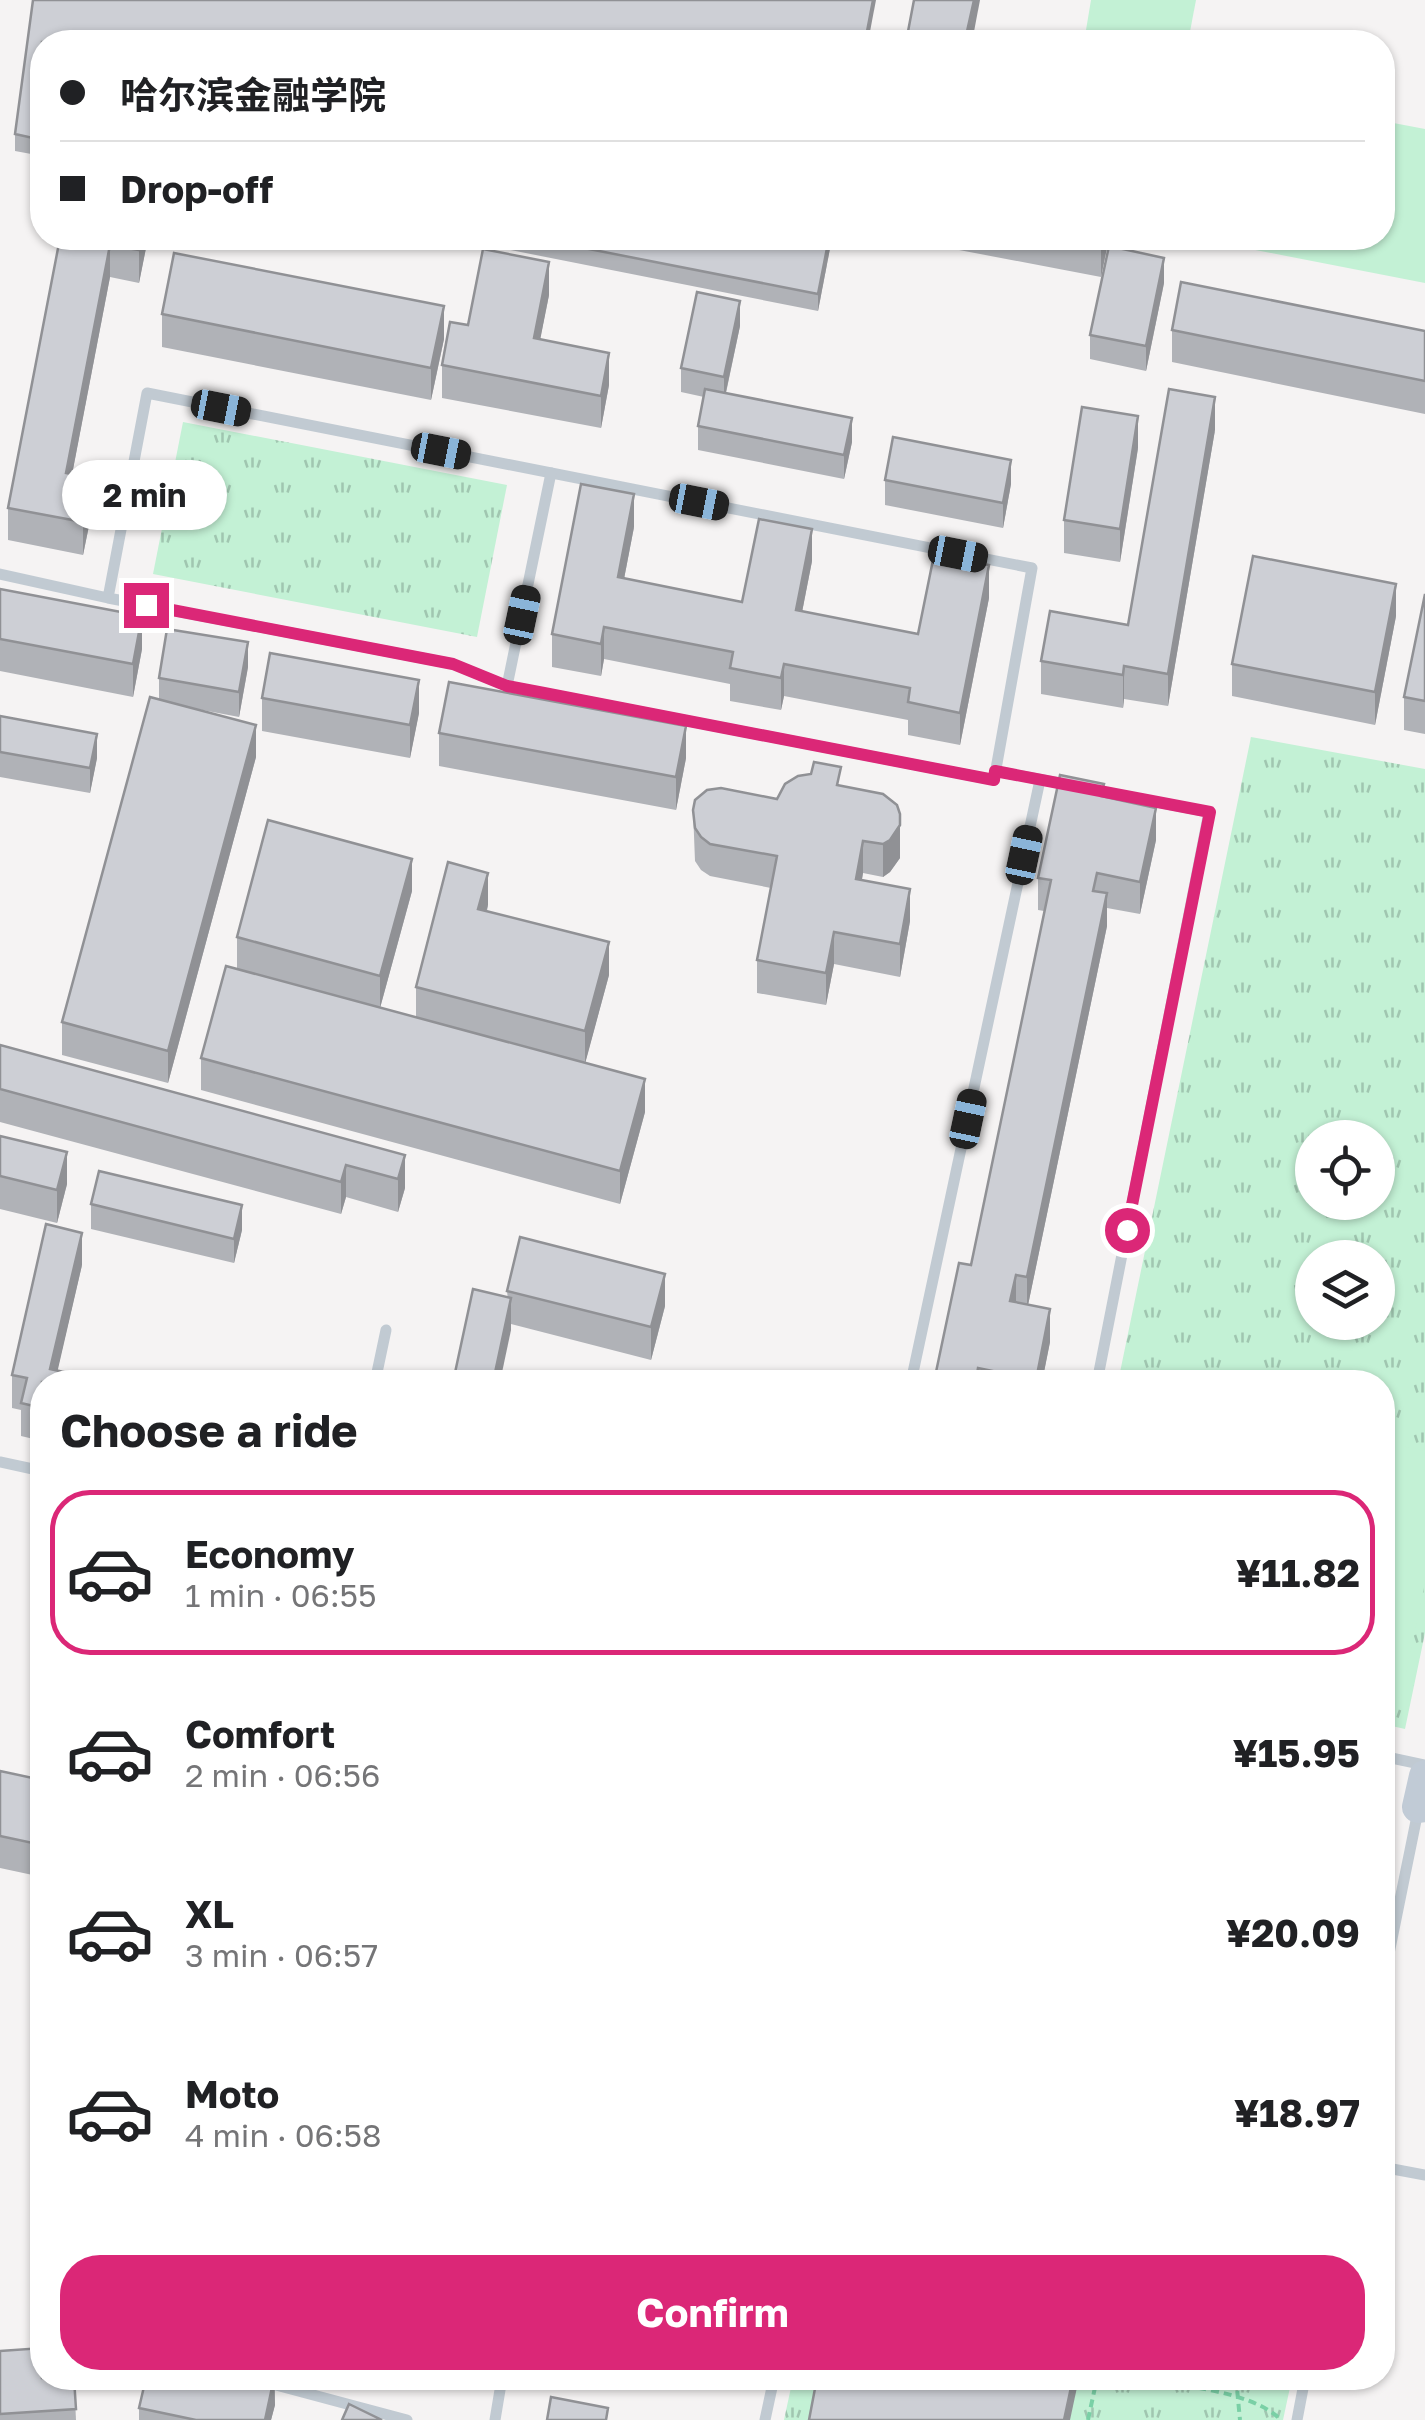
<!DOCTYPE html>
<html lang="en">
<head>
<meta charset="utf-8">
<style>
  :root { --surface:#fff; --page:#f2f2f2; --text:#202124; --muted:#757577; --line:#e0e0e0; --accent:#db2777 }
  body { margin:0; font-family:"Golos Text","Noto Sans SC",sans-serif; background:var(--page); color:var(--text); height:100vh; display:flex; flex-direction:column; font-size:38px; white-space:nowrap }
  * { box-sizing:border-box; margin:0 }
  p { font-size:32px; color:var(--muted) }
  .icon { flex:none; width:55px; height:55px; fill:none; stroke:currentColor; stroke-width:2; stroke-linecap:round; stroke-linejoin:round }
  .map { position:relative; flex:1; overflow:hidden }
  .side { position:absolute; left:30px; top:1370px; width:1365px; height:1020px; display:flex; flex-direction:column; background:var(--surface); border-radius:40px; box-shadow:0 2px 8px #0004 }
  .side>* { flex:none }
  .top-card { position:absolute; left:30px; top:30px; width:1365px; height:220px; border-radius:40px; box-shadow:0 2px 8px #0004; display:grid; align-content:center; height:220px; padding:0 30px; background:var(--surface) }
  .buttons { position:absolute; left:1295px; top:1120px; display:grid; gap:20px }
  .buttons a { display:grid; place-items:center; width:100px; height:100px; border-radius:50%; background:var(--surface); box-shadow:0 2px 8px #0004; font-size:50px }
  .end { position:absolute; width:45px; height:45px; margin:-22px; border:12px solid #db2777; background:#fff; box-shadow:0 0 0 5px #fff }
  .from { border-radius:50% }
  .bubble { position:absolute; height:70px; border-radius:35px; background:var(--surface); box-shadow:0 2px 8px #0004; font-size:32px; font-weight:700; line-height:70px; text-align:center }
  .car { position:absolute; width:30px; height:60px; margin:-30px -15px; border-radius:12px; box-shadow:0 0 8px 2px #0007; background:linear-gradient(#222 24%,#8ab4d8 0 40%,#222 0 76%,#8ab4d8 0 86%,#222 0) }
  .top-card b { display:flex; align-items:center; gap:35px; height:95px; font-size:38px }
  .top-card b+b { border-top:2px solid var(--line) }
  .top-card i { width:25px; height:25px; background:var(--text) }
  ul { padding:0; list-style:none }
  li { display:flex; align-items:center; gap:30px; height:165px; margin:0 20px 15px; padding:0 10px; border:5px solid transparent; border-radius:40px }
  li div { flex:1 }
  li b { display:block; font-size:38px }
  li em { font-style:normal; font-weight:700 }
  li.on { border-color:var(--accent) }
  li>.icon { width:90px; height:90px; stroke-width:1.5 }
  h2 { padding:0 30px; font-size:45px; line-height:120px }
  .action { display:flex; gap:20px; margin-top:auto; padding:20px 30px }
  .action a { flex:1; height:115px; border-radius:40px; background:var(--accent); color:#fff; font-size:40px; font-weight:700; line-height:115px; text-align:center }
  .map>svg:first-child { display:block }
  .grass { fill:url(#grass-tufts); fill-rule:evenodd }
  .pitch { fill:#c3f1d5 }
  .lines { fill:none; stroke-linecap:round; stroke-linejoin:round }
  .path { stroke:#7ad0a6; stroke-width:4; stroke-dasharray:8 5; stroke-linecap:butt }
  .lane { stroke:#c1cad2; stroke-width:11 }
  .secondary { stroke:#c1cbd6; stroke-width:32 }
  .wall { fill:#b0b2b7 }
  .shaded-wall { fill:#909195 }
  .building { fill:#cdcfd5; stroke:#909195; stroke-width:2.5 }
  .route { stroke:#db2777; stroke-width:12 }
</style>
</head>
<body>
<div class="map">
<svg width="1425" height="2420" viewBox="0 0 1425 2420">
  <defs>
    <pattern id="grass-tufts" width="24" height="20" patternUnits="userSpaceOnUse" patternTransform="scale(2.5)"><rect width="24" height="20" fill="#c3f1d5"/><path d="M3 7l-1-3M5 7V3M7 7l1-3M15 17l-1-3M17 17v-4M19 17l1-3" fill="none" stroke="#a0c6b0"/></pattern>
  </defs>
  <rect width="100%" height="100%" fill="#f5f3f3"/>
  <g class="grass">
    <polygon points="183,422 507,485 477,637 153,574"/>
    <path d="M1251 737 1425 769V1633L1405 1729 1383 1724 1382 1382H1118ZM1312 1138H1378V1202H1312ZM1312 1258H1378V1322H1312Z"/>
    <polygon points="793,2378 1292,2378 1283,2420 784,2420"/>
  </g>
  <g class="pitch">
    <polygon points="1091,0 1196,0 1188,42 1084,42"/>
    <polygon points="1383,121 1425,129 1425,283 1194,238 1382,238"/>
    <polygon points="1383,1442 1425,1451 1425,1583 1401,1698 1383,1694"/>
  </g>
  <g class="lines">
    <g class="path">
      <path d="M1134 2378C1174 2385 1252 2390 1281 2420"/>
      <polyline points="1236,2378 1240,2420"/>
      <polyline points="1088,2420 1097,2378"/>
    </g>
    <g class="lane">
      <polyline points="0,574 108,598 453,664 507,686 994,780 1032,568 147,393 108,598"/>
      <polyline points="507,686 551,473"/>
      <polyline points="995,771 1070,785"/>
      <polyline points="1093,790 1209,812 1097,1382"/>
      <polyline points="375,1382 386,1330"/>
      <polyline points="911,1382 1040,780"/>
      <polyline points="0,1462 42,1471"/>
      <polyline points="1382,1756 1425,1765"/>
      <polyline points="1382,1988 1418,1811"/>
      <polyline points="1382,2167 1425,2175"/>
      <polyline points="250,2378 407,2420"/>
      <polyline points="495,2420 502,2378"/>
      <polyline points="765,2420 774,2378"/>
      <polyline points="1297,2420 1305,2378"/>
    </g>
    <polyline class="secondary" points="1425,1776 1418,1807 1425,1806"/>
  </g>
  <g class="wall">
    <polygon points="42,42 42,156 15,151 15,134"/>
    <polygon points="60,238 148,238 139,283 110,277 72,474 92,511 83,555 8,540 8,508"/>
    <polygon points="450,238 832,238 818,311"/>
    <polygon points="896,238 1109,238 1101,277"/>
    <polygon points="1164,283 1146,371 1090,359 1090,335"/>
    <polygon points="549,295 540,339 609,385 601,428 442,398 442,365 468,325"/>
    <polygon points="162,314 444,339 431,400 162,347"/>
    <polygon points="740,326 726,393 852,442 844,479 698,450 698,426 704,397 681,392 681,368"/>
    <polygon points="1172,330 1425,331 1425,414 1172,362"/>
    <polygon points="1215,430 1168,706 1124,699 1123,708 1041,694 1041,661 1128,625"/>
    <polygon points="1138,448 1120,562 1064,553 1064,520"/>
    <polygon points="885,480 1011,484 1003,528 885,505"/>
    <polygon points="634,527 624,579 742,602 812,561 802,612 918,634 989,598 960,745 908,735 908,720 784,696 781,710 730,701 730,684 604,659 601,676 552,667 552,634"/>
    <polygon points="0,589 142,649 133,697 0,671"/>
    <polygon points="1425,594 1425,734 1404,730 1404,697"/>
    <polygon points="1396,616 1375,725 1232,696 1232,664"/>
    <polygon points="248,667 239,717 197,709 256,757 168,1083 62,1055 62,1022 159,699 159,678"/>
    <polygon points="262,698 419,713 410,758 262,731"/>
    <polygon points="0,716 97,758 90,793 0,777"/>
    <polygon points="439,733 686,758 676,810 439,766"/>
    <polygon points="841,786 900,858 890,872 883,877 863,873 862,880 910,921 900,977 834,964 826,1005 757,993 757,960 771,888 710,876 701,870 695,861 693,810 777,799"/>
    <polygon points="1104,797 1156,840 1140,914 1107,908 1107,926 1028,1305 1050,1342 1042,1382 936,1382 936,1372 971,1265 1044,911 1038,910 1038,878"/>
    <polygon points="412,891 380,1008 416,1017 416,987 488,905 487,911 609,975 585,1063 645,1112 620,1204 201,1090 201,1058 237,969 237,937"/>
    <polygon points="0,1045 405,1155 405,1188 398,1212 346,1197 341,1214 0,1122"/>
    <polygon points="0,1136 67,1184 57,1223 0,1209"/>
    <polygon points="91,1204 242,1230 234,1263 91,1229"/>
    <polygon points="82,1265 57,1371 42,1382 42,1441 21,1436 21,1410 12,1408 12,1375"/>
    <polygon points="507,1291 665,1306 651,1360 511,1324 511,1330"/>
    <polygon points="0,1771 42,1780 42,1877 0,1868"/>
    <polygon points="0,2351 74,2378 76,2420 0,2420"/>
    <polygon points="275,2378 275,2405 271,2420 139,2420 139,2408"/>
  </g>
  <g class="shaded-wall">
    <polygon points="873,0 876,0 868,42 865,42"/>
    <polygon points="974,0 980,0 972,42 966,36"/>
    <polygon points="142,238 148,238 139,283 139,250"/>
    <polygon points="829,238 832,238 818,311 818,294"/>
    <polygon points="1102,238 1109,238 1101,277 1101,245"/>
    <polygon points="110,245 110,277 66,506 66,473"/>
    <polygon points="1164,258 1164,283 1146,371 1146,346"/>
    <polygon points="549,262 549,295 534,371 534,338"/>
    <polygon points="740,301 740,326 724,401 724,377"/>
    <polygon points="444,306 444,339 431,400 431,368"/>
    <polygon points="609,353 609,385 601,428 601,396"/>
    <polygon points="1215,397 1215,430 1168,706 1168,674"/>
    <polygon points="1138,416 1138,448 1120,562 1120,529"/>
    <polygon points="852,418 852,442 844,479 844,455"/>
    <polygon points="1011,460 1011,484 1003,528 1003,503"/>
    <polygon points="92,478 92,511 83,555 83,522"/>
    <polygon points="634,494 634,527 618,610 618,577"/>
    <polygon points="812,529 812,561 796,643 796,610"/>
    <polygon points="989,565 989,598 960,745 960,713"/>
    <polygon points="1396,584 1396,616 1375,725 1375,692"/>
    <polygon points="142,616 142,649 133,697 133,664"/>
    <polygon points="604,627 604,659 601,676 601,644"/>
    <polygon points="248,642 248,667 239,717 239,692"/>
    <polygon points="784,664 784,696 781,710 781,678"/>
    <polygon points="1124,666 1124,699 1123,708 1123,675"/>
    <polygon points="419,680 419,713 410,758 410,725"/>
    <polygon points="256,725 256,757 168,1083 168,1051"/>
    <polygon points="686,726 686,758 676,810 676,777"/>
    <polygon points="97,734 97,758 90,793 90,768"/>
    <polygon points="1156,808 1156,840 1140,914 1140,882"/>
    <polygon points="900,825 900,858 890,872 883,877 883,844"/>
    <polygon points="863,841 863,873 856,911 856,879"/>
    <polygon points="412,859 412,891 380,1008 380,976"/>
    <polygon points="488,873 488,905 478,941 478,909"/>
    <polygon points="910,889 910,921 900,977 900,944"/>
    <polygon points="1107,893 1107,926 1027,1310 1027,1277"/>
    <polygon points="834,932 834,964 826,1005 826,973"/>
    <polygon points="609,942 609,975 585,1064 585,1031"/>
    <polygon points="645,1079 645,1112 620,1204 620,1171"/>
    <polygon points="67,1152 67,1184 57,1223 57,1190"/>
    <polygon points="405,1155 405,1188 398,1212 398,1179"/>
    <polygon points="346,1165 346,1197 341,1214 341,1182"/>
    <polygon points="242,1205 242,1230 234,1263 234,1239"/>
    <polygon points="82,1233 82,1265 55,1382 50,1369"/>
    <polygon points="665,1274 665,1306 651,1360 651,1327"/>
    <polygon points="1016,1275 1016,1308 1010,1301"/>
    <polygon points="511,1298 511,1330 500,1382 493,1382"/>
    <polygon points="1050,1309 1050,1342 1042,1382 1036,1382"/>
    <polygon points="274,2378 275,2405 271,2420 265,2420"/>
    <polygon points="1073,2378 1079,2378 1070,2420 1064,2420"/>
  </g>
  <g class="building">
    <polygon points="33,0 873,0 865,42 42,42 42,140 15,134"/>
    <polygon points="914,0 974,0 966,36 998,42 906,42"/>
    <polygon points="60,238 142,238 139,250 110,245 66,473 92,478 83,522 8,508"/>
    <polygon points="533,238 829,238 818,294"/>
    <polygon points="1063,238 1102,238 1101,245"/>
    <polygon points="1109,246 1164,258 1146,346 1090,335"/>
    <polygon points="483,249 549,262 534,338 609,353 601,396 442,365 450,322 468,325"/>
    <polygon points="174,253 444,306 431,368 162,314"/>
    <polygon points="1181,282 1425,331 1425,381 1172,330"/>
    <polygon points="697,292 740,301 724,377 681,368"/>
    <polygon points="705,389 852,418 844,455 698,426"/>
    <polygon points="1169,389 1215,397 1168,674 1124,666 1123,675 1041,661 1050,611 1128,625"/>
    <polygon points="1082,407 1138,416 1120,529 1064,520"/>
    <polygon points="893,437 1011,460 1003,503 885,480"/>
    <polygon points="581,484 634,494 618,577 742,602 759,519 812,529 796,610 918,634 934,555 989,565 960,713 908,702 910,688 784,664 781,678 730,668 733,652 604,627 601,644 552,634"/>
    <polygon points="1253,556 1396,584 1375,692 1232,664"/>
    <polygon points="0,589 142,616 133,664 0,639"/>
    <polygon points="1425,594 1425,701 1404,697"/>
    <polygon points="167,629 248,642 239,692 159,678"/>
    <polygon points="270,653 419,680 410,725 262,698"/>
    <polygon points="449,682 686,726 676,777 439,733"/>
    <polygon points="150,697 256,725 168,1051 62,1022"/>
    <polygon points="0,716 97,734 90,768 0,752"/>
    <polygon points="814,762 841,767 837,785 883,794 897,805 900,814 900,825 890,840 883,844 863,841 856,879 910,889 900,944 834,932 826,973 757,960 777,856 710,844 701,837 695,828 693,810 695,800 707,790 721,788 777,799 785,784 798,776 811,774"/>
    <polygon points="1060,775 1104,784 1101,796 1156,808 1140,882 1097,873 1093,891 1107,893 1027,1277 1016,1275 1010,1301 1050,1309 1036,1380 978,1368 976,1380 936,1372 959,1263 971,1265 1051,880 1038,878"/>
    <polygon points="268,820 412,859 380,976 237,937"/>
    <polygon points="448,862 488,873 478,909 609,942 585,1031 416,987"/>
    <polygon points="226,966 645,1079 620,1171 201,1058"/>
    <polygon points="0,1045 405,1155 398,1179 346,1165 341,1182 0,1089"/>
    <polygon points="0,1136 67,1152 57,1190 0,1176"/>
    <polygon points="99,1171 242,1205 234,1239 91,1204"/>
    <polygon points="46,1224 82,1233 50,1369 110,1382 42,1382 42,1408 21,1403 27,1378 12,1375"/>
    <polygon points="520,1237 665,1274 651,1327 507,1291"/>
    <polygon points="473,1289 511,1298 493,1382 453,1382"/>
    <polygon points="0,1771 42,1780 42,1845 0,1836"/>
    <polygon points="42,2348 42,2378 74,2378 76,2409 0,2414 0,2351"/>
    <polygon points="146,2378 274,2378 265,2420 196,2420 139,2408"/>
    <polygon points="817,2378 1073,2378 1064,2420 809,2420"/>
    <polygon points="551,2397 608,2408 606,2420 547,2420"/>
    <polygon points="349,2404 382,2420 342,2420"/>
  </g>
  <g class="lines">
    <polyline class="route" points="146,605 453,664 507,686 544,693 994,780 995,771 1210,812 1127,1230"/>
  </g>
</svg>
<div class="buttons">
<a><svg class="icon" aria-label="locate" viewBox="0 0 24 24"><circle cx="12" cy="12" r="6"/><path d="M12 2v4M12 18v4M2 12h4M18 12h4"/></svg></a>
<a><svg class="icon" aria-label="layers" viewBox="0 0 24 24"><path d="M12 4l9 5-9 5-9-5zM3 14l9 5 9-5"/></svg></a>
</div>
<i class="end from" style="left:1127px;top:1230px"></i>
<i class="end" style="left:146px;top:605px"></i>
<div class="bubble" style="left:62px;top:460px;width:165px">2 min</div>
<i class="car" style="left:221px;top:408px;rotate:101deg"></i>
<i class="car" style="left:441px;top:451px;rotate:101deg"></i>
<i class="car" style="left:699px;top:502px;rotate:101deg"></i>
<i class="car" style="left:958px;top:554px;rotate:101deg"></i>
<i class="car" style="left:522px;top:615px;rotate:12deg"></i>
<i class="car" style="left:1024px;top:855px;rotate:12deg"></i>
<i class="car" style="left:968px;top:1119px;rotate:12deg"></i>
<div class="top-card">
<b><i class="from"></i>哈尔滨金融学院</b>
<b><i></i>Drop-off</b>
</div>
<section class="side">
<h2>Choose a ride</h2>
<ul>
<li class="on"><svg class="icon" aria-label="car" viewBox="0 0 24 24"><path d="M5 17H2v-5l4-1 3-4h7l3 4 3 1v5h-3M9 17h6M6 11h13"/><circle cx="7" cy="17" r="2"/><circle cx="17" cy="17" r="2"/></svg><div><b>Economy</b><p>1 min · 06:55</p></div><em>¥11.82</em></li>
<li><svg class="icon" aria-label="car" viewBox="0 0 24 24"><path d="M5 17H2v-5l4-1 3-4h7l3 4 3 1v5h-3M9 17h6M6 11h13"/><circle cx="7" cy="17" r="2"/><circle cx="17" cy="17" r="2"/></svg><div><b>Comfort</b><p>2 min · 06:56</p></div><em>¥15.95</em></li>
<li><svg class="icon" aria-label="car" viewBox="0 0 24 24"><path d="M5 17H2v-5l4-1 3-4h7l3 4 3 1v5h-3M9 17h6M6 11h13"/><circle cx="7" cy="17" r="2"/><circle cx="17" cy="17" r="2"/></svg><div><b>XL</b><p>3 min · 06:57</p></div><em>¥20.09</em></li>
<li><svg class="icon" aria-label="car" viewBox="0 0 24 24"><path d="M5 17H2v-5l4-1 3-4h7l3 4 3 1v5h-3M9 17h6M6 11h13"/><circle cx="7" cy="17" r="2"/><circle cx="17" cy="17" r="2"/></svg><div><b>Moto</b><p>4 min · 06:58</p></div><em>¥18.97</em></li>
</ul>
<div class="action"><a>Confirm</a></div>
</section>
</div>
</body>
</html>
